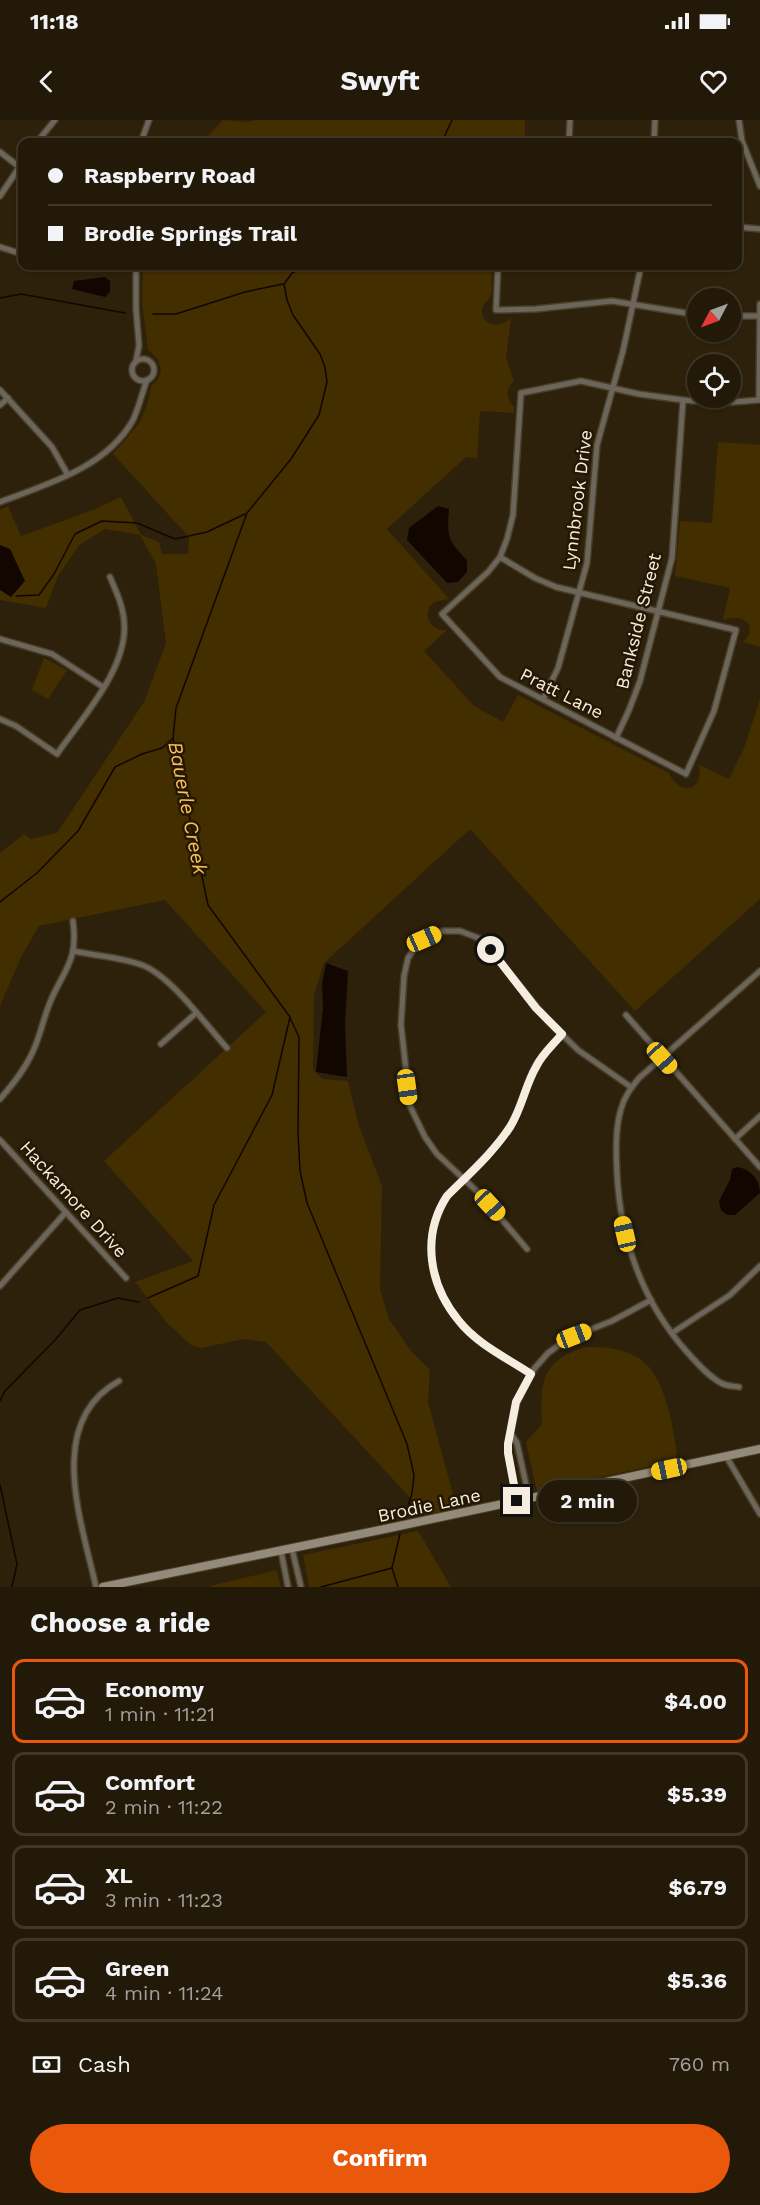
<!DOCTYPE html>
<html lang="en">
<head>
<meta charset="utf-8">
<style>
  :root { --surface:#221908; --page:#2a2212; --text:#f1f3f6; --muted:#a2a09c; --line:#3f3829; --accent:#ea580c }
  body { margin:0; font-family:"Work Sans",sans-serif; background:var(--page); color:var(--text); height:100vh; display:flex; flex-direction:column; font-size:22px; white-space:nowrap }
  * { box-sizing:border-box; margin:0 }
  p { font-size:20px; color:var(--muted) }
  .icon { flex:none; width:33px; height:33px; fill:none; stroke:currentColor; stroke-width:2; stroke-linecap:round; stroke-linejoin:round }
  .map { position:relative; height:1467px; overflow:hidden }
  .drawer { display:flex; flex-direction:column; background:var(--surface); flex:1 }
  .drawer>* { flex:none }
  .banner { position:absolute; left:18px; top:18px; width:724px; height:132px; border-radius:12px; box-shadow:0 2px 4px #0004,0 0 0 2px var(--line); display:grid; align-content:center; height:132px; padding:0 30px; background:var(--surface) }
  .needle { width:39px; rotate:229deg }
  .buttons { position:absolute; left:687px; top:168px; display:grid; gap:12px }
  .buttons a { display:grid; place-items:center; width:54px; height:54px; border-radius:50%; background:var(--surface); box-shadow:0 2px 4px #0004,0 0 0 2px var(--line); font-size:30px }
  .end { position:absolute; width:27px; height:27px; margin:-14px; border:8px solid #f5eddf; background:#111; box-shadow:0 0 0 3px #111 }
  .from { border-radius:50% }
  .bubble { position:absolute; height:42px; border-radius:21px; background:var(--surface); box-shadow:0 2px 4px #0004,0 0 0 2px var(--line); font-size:20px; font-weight:700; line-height:42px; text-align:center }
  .car { position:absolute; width:18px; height:36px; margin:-18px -9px; border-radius:8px; box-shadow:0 0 4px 2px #0007; background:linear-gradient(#f5c518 24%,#345 0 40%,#f5c518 0 76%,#345 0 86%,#f5c518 0) }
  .banner b { display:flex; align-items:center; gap:21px; height:57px; font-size:22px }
  .banner b+b { border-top:2px solid var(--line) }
  .banner i { width:15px; height:15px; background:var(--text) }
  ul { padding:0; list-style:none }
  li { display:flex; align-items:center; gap:18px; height:84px; margin:0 12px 9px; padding:0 18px; border:3px solid var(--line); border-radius:12px }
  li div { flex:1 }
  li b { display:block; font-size:22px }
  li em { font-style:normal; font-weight:700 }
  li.active { border-color:var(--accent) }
  li>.icon { width:54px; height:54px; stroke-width:1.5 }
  h2 { padding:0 30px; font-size:27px; line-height:72px }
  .pay { display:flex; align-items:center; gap:15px; height:66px; padding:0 30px; font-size:22px }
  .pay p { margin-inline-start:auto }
  .cta { display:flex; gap:12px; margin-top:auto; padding:12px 30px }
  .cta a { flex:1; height:69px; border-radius:36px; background:var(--accent); color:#fff; font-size:24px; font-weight:700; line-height:69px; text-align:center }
  .status { display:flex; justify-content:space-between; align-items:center; height:42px; padding:0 30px; background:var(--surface); direction:ltr }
  .status svg { height:16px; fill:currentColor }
  header { display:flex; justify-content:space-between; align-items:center; height:78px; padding:0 30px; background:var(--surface); font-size:27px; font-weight:700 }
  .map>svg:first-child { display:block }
  .green { fill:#432e00 }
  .water { fill:#120700 }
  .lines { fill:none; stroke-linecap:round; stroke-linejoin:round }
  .stream { stroke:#120700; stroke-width:1.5 }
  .minor-casing { stroke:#493e29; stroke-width:8 }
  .secondary-casing { stroke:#493e29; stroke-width:10 }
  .minor { stroke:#6b655a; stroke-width:5 }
  .secondary { stroke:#948a79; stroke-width:8 }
  .route { stroke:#f5eddf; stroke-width:8 }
  .labels { text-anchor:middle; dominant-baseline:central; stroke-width:5; stroke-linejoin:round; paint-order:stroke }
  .street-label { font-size:18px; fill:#f5eddf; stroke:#241803 }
  .water-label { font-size:20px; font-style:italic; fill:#f8bf53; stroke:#241803 }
</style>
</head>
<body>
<div class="status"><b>11:18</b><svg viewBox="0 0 49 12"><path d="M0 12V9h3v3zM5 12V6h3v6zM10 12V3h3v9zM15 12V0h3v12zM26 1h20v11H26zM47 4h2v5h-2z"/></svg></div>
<header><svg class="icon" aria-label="back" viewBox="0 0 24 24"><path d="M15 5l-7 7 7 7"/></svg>Swyft<svg class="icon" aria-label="heart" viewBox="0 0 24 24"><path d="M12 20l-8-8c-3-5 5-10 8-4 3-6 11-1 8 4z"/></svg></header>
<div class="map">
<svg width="760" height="1467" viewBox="0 0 760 1467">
  <rect width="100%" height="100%" fill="#2d210b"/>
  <g class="green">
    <polygon points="223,0 247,2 255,0 525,0 525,22 202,22"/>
    <path d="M143 146H492C491 154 493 167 491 175 489 181 482 183 482 191 483 208 502 207 511 198L506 238 514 261C505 269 506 278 514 287V293L480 291 477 338 466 337 387 409 449 479C445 480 440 480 435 482 426 486 425 500 433 506 437 510 442 510 447 510L424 531 474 586 503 602 518 575 669 653C680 678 706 669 698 644L729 659 744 628 760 579V779L635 891 470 709 324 843 314 875 313 950 322 959 348 961 358 1003 382 1066 380 1169 389 1199 411 1231 430 1250 428 1282 457 1389 426 1395 266 1222 244 1219 201 1228 191 1225 167 1203 135 1162 193 1141 104 1041 266 892 165 780 39 806 21 837 0 886V733L24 714 31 719 57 713 144 582 166 523 156 444 140 415 105 409 79 425 58 456 46 488 0 480V390L8 386 21 416 93 390 121 377 141 415 159 422 162 434H188L189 417 113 334 140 302 147 285 151 266 158 259 161 251 158 240 148 229 142 184Z"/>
    <path d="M718 322 760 325V527L743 522C760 505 743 493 723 500L730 468 675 456 680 401 712 403Z"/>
    <polygon points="44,538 67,550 48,579 32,570"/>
    <path d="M585 1227C603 1227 623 1228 639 1238 667 1257 673 1309 678 1340L537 1371 526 1322 542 1304C541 1262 540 1242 585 1227Z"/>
    <polygon points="418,1411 451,1467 309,1467 303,1435"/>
    <polygon points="277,1450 281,1467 210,1467 210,1466"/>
  </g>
  <g class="water">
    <polygon points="105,157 110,161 110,172 105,177 72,169 74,161"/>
    <path d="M438 386 449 389C447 416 447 420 467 440V452L458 462 447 463 407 420 409 408Z"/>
    <polygon points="0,425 10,429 25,461 11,477 0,470"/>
    <polygon points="326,843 348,851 345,904 347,957 316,952 323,888 322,864"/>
    <path d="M737 1047C751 1049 760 1060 760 1073L735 1095H727L721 1090 719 1081 730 1060 732 1049Z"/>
  </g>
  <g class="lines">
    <g class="stream">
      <polyline points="442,22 452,0"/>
      <polyline points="0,178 21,174 125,193"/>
      <polyline points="153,194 176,194 245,172 283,164"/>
      <polyline points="16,476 39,475 54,454 75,414 102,401 137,403 175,419 207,412 245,394"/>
      <polyline points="0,782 37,753 78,711 115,647 142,634 162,628 172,619"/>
      <polyline points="290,898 299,917 298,1013 300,1051 307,1083 407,1324 414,1355 412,1373 404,1400"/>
      <polyline points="148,1178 198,1156 214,1085 272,975 290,897 208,785 173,618 176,588 247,393 291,339 319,295 327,262 325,247 320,234 293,195 287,180 284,164 292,153 307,146"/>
      <polyline points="0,1281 5,1271 56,1219 80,1190 118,1178 139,1182"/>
      <polyline points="0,1365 17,1444 12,1467"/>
      <polyline points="392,1448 398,1467"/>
      <polyline points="321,1467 392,1448 400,1414"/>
    </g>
    <defs>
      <g id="minor">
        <polyline points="739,0 742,21 760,66"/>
        <polyline points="37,22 55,0"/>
        <polyline points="141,22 149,0"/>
        <polyline points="569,22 570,0"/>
        <polyline points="654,22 655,0"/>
        <polyline points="0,32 22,49"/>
        <polyline points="0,76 22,43"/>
        <polyline points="738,107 760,109"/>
        <polyline points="0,127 22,134"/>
        <polyline points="136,146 136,189 139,225 136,241"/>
        <polyline points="498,146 496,190 536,189 612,181 698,195"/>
        <polyline points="730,196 760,196"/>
        <circle cx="143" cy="250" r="11"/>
        <polyline points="0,270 52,327 68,355"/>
        <polyline points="0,285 8,278"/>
        <path d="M0 382C47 364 106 348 133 300 139 287 142 273 147 260"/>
        <polyline points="500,437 535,458 556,467 736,510 714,591 686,654 500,557 442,494 488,452 500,437 507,419 513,395 521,273 581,261 639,274 683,280 721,283 759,280 760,184"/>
        <polyline points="0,519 52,534 103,567"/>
        <polyline points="543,579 558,548 587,443 597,325 623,231 641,146"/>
        <path d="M0 599 16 606 57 634C82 598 129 547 124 501 123 486 116 471 110 457"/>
        <polyline points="616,618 629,590 640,561 672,438 683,280"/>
        <path d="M74 831C96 836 121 837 142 845 171 856 205 904 227 928"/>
        <polyline points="626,895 760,1047"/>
        <polyline points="161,924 196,893"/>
        <path d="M0 979C14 963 26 948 34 929 41 913 44 896 51 880 65 848 78 841 73 801"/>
        <polyline points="735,1019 760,996"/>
        <polyline points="0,1020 126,1158"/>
        <polyline points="527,1129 481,1075 437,1034 425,1017 410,986 401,905 404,856 408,838 414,829 424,819 443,811 460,811 481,819 549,902 578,930 631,967"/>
        <polyline points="0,1166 66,1092"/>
        <polyline points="672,1213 730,1175 760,1146"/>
        <path d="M531 1254C507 1238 477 1224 459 1201 429 1165 421 1117 447 1076 468 1054 493 1033 510 1007 522 988 525 966 535 947 542 934 553 925 562 914"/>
        <path d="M739 1267C733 1266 726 1266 721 1263 708 1256 697 1243 687 1232 643 1183 620 1119 617 1053 616 1032 615 1010 621 989 624 977 631 968 639 958L760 851"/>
        <polyline points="511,1314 517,1323 529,1378"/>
        <polyline points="726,1336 760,1394"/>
        <polyline points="517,1381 508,1333 508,1324 517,1282 534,1249 548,1233 559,1225 574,1216 612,1201 651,1180"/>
        <polyline points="292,1429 301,1467"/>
        <polyline points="281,1431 288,1467"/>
        <path d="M96 1467C82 1403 44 1302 119 1261"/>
      </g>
      <polyline id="secondary" points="103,1467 385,1409 760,1329"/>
    </defs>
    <use href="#minor" class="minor-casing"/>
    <use href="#secondary" class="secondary-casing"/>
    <use href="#minor" class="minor"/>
    <use href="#secondary" class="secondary"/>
  </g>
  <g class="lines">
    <path class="route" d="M491 830 536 888 562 914C553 925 542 934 536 947 525 966 522 988 510 1007 493 1033 469 1054 447 1076 421 1116 429 1165 459 1201 477 1224 507 1238 531 1254L516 1282 508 1324V1333L517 1381"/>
  </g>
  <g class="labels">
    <g class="street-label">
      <text transform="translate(577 380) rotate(-83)">Lynnbrook Drive</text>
      <text transform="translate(638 501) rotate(-76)">Bankside Street</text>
      <text transform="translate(562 573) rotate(27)">Pratt Lane</text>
      <text transform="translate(74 1079) rotate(48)">Hackamore Drive</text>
      <text transform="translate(429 1385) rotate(-12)">Brodie Lane</text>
    </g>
    <g class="water-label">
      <text transform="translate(188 688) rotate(79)">Bauerle Creek</text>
    </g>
  </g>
</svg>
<div class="buttons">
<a><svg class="needle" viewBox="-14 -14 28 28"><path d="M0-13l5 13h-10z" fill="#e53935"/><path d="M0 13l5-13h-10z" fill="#a2a09c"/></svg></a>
<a><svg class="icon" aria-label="locate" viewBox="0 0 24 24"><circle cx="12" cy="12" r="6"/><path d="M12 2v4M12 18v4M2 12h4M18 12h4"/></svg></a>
</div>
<i class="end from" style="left:491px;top:830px"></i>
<i class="end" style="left:517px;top:1381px"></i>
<div class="bubble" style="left:538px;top:1360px;width:99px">2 min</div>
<i class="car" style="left:424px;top:819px;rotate:66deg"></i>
<i class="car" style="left:662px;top:938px;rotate:138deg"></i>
<i class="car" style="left:407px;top:967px;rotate:172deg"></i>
<i class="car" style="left:490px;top:1085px;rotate:137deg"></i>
<i class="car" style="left:625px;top:1114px;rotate:347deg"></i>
<i class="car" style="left:574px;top:1216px;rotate:69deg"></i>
<i class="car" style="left:669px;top:1349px;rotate:258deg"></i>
<div class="banner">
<b><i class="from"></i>Raspberry Road</b>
<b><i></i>Brodie Springs Trail</b>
</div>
</div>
<section class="drawer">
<h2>Choose a ride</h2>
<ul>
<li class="active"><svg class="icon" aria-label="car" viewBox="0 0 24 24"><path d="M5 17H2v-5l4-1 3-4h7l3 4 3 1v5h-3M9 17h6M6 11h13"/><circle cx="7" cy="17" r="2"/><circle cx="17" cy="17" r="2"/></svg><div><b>Economy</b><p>1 min · 11:21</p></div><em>$4.00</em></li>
<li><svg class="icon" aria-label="car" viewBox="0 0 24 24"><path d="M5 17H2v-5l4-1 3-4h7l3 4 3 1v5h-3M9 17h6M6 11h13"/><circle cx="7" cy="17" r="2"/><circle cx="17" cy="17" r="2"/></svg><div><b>Comfort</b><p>2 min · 11:22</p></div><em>$5.39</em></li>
<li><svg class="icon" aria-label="car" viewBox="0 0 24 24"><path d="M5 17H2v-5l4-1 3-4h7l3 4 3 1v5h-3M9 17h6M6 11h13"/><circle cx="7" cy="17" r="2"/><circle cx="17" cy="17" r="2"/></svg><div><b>XL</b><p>3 min · 11:23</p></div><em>$6.79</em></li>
<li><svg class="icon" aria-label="car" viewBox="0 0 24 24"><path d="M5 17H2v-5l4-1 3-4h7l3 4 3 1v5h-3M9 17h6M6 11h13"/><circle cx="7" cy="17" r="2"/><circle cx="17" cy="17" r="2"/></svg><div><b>Green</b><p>4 min · 11:24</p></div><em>$5.36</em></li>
</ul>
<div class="pay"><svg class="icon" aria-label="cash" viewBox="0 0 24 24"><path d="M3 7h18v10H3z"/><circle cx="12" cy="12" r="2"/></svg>Cash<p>760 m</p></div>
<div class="cta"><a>Confirm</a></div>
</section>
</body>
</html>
